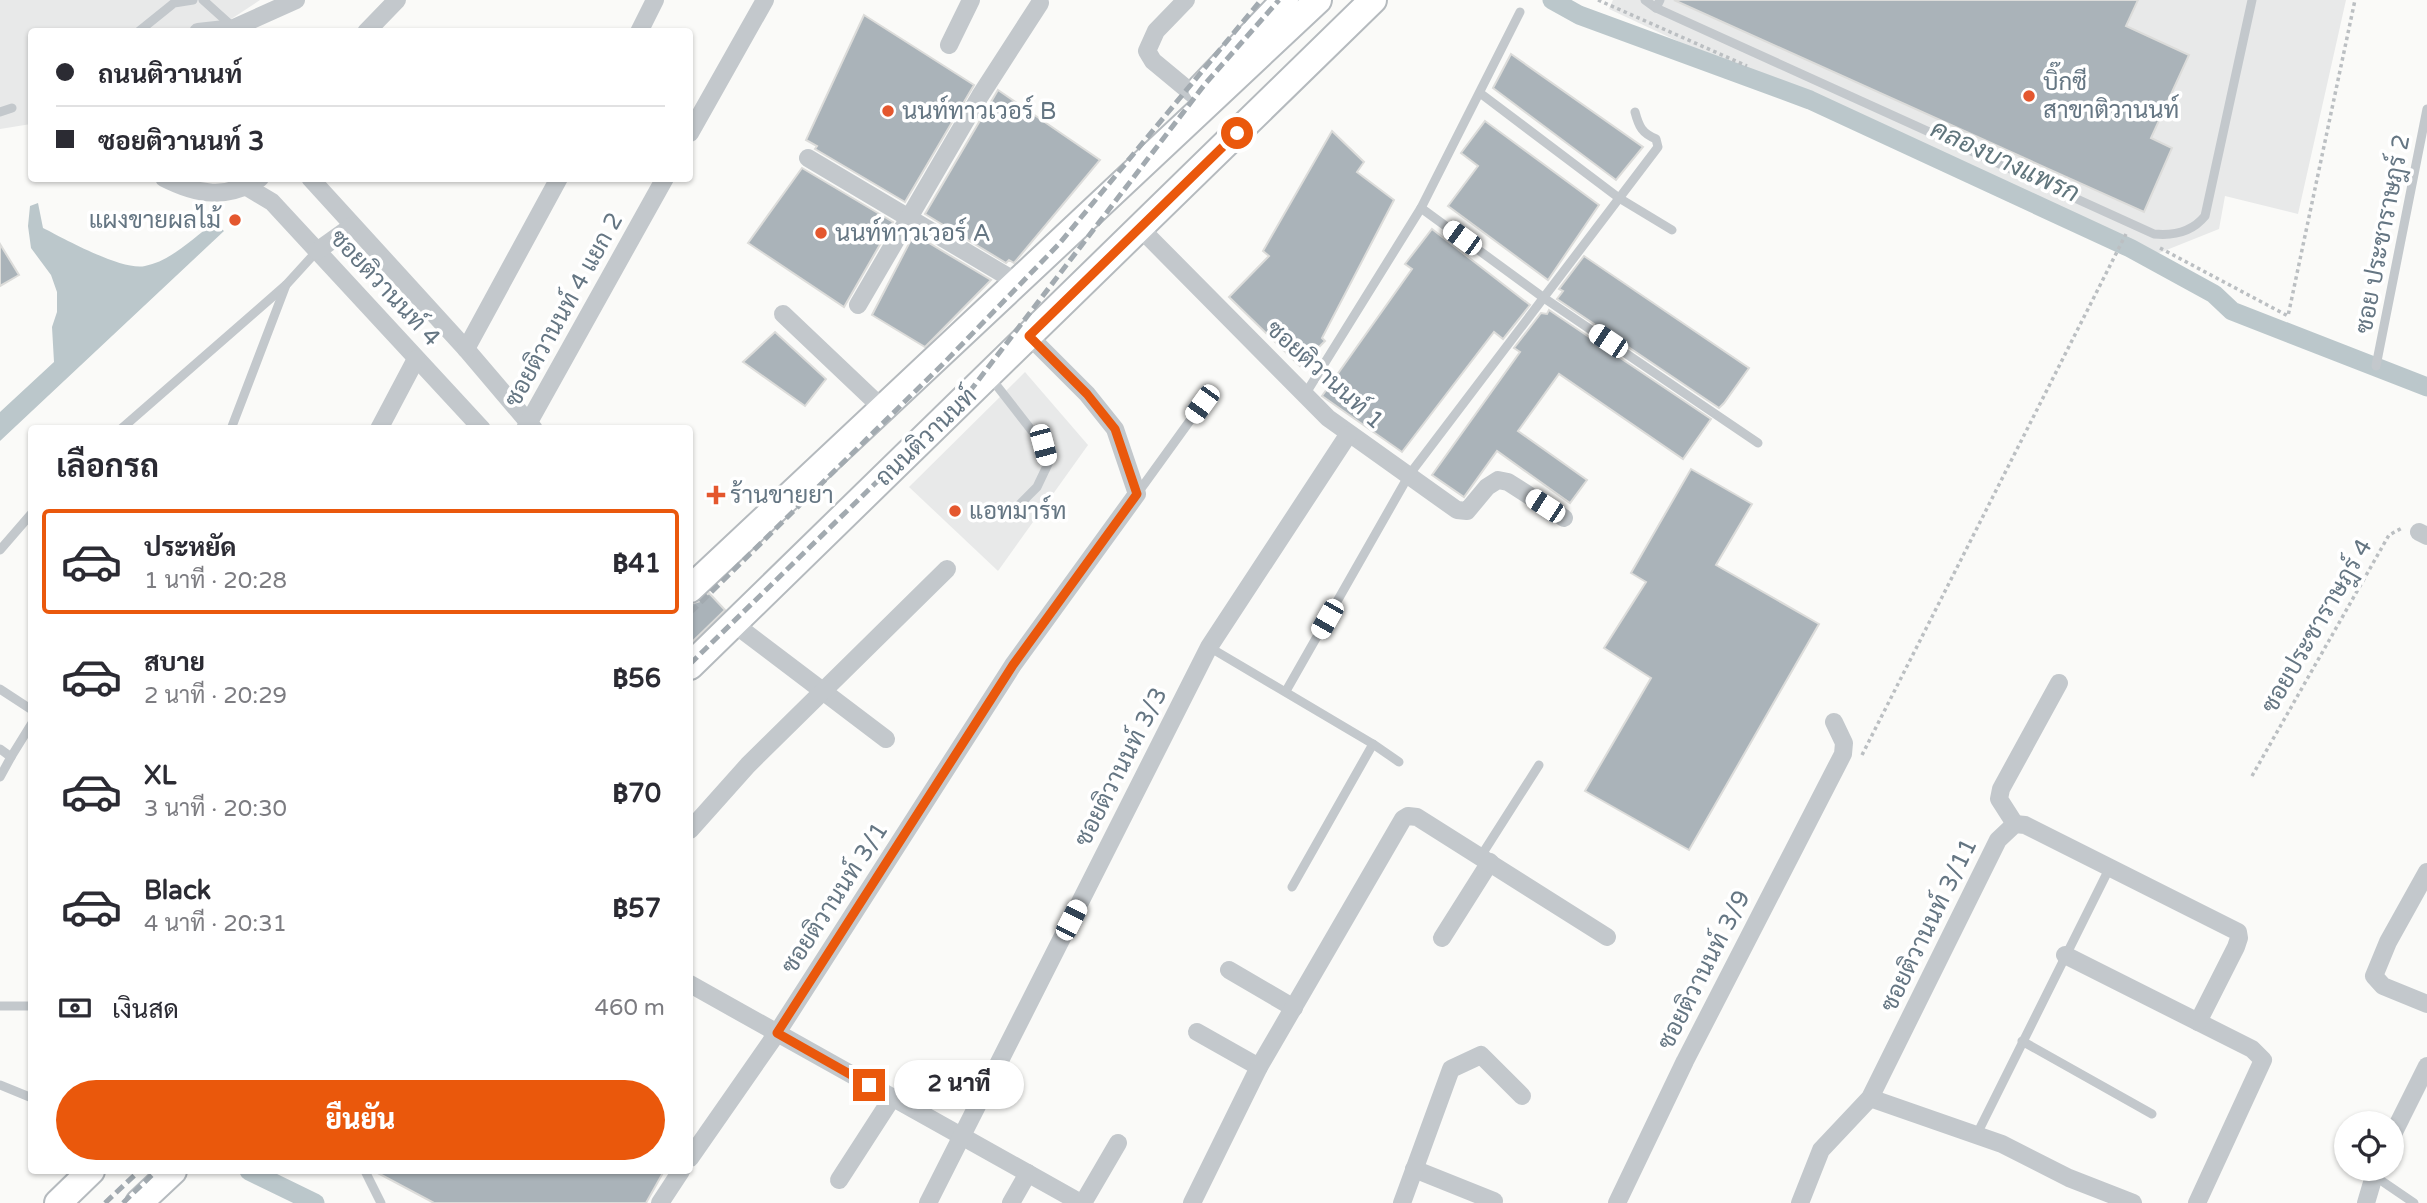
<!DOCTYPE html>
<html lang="th">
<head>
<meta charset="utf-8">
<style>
  :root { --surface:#fff; --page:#f7f7f7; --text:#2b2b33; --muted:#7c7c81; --line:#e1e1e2; --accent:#ea580c }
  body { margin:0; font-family:"Varela Round",Sarabun,sans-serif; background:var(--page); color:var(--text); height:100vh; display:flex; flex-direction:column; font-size:26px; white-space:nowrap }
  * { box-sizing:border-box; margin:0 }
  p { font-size:23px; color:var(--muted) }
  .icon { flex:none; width:38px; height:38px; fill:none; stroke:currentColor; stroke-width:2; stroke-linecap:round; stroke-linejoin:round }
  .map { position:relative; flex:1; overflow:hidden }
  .side { position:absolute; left:28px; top:425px; width:665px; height:749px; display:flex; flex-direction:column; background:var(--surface); border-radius:7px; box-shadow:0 2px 5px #0004 }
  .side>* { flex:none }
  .top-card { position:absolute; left:28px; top:28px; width:665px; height:154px; border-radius:7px; box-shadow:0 2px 5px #0004; display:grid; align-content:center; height:154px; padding:0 28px; background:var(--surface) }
  .buttons { position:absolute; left:2334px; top:1111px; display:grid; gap:14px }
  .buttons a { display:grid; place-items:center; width:70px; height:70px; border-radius:50%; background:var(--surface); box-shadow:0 2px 5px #0004; font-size:35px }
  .end { position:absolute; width:32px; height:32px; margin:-16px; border:9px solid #ea580c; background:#fff; box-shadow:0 0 0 4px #fff }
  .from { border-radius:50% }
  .bubble { position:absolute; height:49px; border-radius:24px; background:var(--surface); box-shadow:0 2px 5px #0004; font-size:23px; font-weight:800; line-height:49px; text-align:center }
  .car { position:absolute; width:21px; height:42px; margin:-21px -10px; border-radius:9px; box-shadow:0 0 5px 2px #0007; background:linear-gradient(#fff 24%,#345 0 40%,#fff 0 76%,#345 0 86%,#fff 0) }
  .top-card b { display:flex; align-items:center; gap:24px; height:66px; font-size:26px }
  .top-card b+b { border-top:2px solid var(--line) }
  .top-card i { width:18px; height:18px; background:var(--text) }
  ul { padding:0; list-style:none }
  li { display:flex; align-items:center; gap:21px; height:105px; margin:0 14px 10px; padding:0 14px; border:4px solid transparent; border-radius:7px }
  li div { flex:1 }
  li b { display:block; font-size:26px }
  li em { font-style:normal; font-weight:800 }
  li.active { border-color:var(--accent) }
  li>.icon { width:63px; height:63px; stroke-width:1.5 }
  h2 { padding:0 28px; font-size:32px; line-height:84px }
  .pay { display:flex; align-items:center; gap:18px; height:77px; padding:0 28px; font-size:26px }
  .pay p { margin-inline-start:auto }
  .button { display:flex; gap:14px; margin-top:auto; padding:14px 28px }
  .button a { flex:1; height:80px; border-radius:42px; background:var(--accent); color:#fff; font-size:28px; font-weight:800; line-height:80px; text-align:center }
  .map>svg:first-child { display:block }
  .built { fill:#e8e9e9 }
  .water { fill:#bbc7cb }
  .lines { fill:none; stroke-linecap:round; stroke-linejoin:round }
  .canal { stroke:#bbc7cb; stroke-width:19 }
  .building { fill:#aab3b9; stroke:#dcdcda; stroke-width:2 }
  .primary-casing { stroke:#b5babe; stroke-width:30 }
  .path { stroke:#bbbfc2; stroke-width:3.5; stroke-dasharray:3.5 3.5; stroke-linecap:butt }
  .lane { stroke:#c3c8cc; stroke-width:9 }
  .street { stroke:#c3c8cc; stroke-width:18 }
  .primary { stroke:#fff; stroke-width:26 }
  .rail { stroke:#a2aab0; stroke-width:5; stroke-dasharray:10 5; stroke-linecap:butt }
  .route { stroke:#ea580c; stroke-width:9 }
  .poi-dot { fill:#e4572e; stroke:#fff; stroke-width:2.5 }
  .labels { text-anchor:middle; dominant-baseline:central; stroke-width:7; stroke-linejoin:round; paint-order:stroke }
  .poi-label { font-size:24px; fill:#657683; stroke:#fff; text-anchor:start }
  .street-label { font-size:24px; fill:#657683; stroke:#fff }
  .water-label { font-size:26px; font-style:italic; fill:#60757c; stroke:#fff }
</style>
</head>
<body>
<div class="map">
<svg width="2427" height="1203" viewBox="0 0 2427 1203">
  <rect width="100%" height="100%" fill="#fafaf8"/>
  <g class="built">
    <polygon points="0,0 260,0 213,31 32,32 31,124 0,129"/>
    <polygon points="1613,0 2346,0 2298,214 2225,196 2219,229 2159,253 2075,227 1609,9"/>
    <polygon points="1025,372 1088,445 998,571 909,487"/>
  </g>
  <path class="water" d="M38 203 43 228C65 239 122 271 145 266 171 261 193 238 214 223L224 231 0 441V412L54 362 52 327 57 312V292L51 275 31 248 28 226 30 206Z"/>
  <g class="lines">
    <g class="canal">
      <polyline points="1552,0 1579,15 1810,100 2130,248 2214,294 2232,311 2427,387"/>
      <polyline points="249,1171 315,1203"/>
    </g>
  </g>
  <g class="building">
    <polygon points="1674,0 2138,0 2126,26 2189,55 2151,138 2172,148 2144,212"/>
    <polygon points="864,15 974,85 905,202 815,149 817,146 806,140"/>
    <polygon points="1511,54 1643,147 1616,180 1493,88"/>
    <polygon points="998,90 1100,160 1014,263 1009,260 1006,263 925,214"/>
    <polygon points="1485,121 1599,205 1548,280 1448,206 1478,166 1461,153"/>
    <polygon points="1332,131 1364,162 1357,172 1394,200 1322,338 1325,341 1300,366 1229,297 1269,256 1263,251"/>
    <polygon points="802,168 893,222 844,307 748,243"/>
    <polygon points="1432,229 1530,305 1503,339 1494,332 1402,452 1322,396 1412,269 1405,264"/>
    <polygon points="914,234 991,280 925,347 872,315"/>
    <polygon points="0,244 19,275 0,286"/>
    <polygon points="1584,256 1749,368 1724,403 1719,408 1557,299 1563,291 1559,289"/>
    <polygon points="1549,310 1711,419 1683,459 1559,374 1518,431 1587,480 1570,503 1497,451 1464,497 1432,475 1520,352 1514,348 1541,313 1547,314"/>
    <polygon points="775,332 826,379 805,406 743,362"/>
    <polygon points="1691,469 1752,504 1716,565 1819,624 1689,850 1585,791 1651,678 1604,648 1646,582 1631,573"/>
    <polygon points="709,593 725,610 690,644 690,604 700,601"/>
    <polygon points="374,1171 664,1171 646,1203 434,1203"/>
  </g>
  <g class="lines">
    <defs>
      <g id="primary">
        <polyline points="1201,88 1285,0"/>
        <polyline points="690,589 1318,0"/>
        <polyline points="690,666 1373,0"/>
        <polyline points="58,1203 91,1171"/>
        <polyline points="139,1203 173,1171"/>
      </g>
    </defs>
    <use href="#primary" class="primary-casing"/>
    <g class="path">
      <polyline points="1598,0 1747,66"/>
      <polyline points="2160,248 2288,316 2355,0"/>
      <polyline points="1862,755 2126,234"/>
      <polyline points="2252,776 2389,535 2402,528"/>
    </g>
    <g class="lane">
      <polyline points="203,0 233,27"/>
      <polyline points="1645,0 1656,8 1660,0"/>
      <path d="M1656 8 2154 234C2174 236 2192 232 2205 216L2252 0"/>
      <polyline points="138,32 174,3 193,0"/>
      <polyline points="1480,93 1619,198 1672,230"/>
      <polyline points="0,112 12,108"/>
      <polyline points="1421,208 1544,298 1758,443"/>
      <polyline points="2376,366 2427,109"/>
      <polyline points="990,377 1043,445 1048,464 1037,487 1012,512"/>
      <polyline points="1306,393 1421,208 1520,12"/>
      <polyline points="121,429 286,285"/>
      <polyline points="231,429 286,285 317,251"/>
      <polyline points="1137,494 1202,404"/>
      <polyline points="0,550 32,513"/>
      <polyline points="1209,647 1373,744 1292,887"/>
      <polyline points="0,689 32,710"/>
      <path d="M1286 691 1409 475 1658 147 1656 139C1642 133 1639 127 1635 112"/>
      <polyline points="1373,744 1399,762"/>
      <polyline points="0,749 11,757 0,777"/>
      <polyline points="11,757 32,723"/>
      <polyline points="1481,856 1539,765"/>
      <polyline points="0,1006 32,1006"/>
      <polyline points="2022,1041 2152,1114"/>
      <polyline points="0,1085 32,1098"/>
      <polyline points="1977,1134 2110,867"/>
      <polyline points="365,1171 381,1203"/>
      <polyline points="2373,1175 2414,1203"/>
    </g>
    <g class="street">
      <polyline points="1186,0 1156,31 1147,51 1153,61 1194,95"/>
      <polyline points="198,32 234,28 296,0"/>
      <polyline points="366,32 397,0"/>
      <polyline points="639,32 655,0"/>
      <polyline points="949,45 971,0"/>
      <polyline points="690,133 765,0"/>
      <polyline points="808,158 1015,281"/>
      <path d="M164 178C197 195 228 200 260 178"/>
      <polyline points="310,178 466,349 534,429"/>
      <polyline points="247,187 272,202 482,429"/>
      <polyline points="1139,227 1328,418 1457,510 1467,511 1487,487 1498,480 1508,482 1564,518"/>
      <polyline points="317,251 352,226"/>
      <polyline points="858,305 980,96 1040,3"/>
      <polyline points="783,314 881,407"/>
      <polyline points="466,349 559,178"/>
      <polyline points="379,429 416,359"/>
      <polyline points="525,429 665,178"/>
      <polyline points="2419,532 2427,536"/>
      <polyline points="733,623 886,739"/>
      <polyline points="2015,824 1999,799 2001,789 2059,683"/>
      <polyline points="690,830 748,765 947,569"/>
      <polyline points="2427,872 2388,942 2374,976 2383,986 2427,1004"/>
      <polyline points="1442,938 1490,862"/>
      <polyline points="2065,955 2252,1049 2263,1060 2197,1203"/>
      <polyline points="1229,970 1294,1008"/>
      <polyline points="690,984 1081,1203"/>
      <polyline points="1197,1032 1259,1067"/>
      <polyline points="1870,1098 2002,1144 2069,1178 2133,1203"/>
      <polyline points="2392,1136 2427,1066"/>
      <polyline points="690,1158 777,1033 1013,665 1137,494 1115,429 1087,394 1029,336"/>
      <polyline points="1414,1169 1494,1201"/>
      <polyline points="839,1180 892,1098"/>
      <polyline points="660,1203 681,1171"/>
      <polyline points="928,1203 1209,647 1348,435"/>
      <polyline points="1011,1203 1028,1173"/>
      <polyline points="1083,1203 1118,1143"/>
      <polyline points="1192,1203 1259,1067 1403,819 1408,816 1417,817 1607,937"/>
      <polyline points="1402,1203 1451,1069 1481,1055 1522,1096"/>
      <polyline points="1617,1203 1685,1061 1843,754 1844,743 1834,722"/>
      <polyline points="1800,1203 1821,1150 1870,1098 1998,840 2015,824 2025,825 2238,932 2239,938 2236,947 2198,1022"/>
      <polyline points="2366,1203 2376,1169"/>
    </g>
    <use href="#primary" class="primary"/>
    <g class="rail">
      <polyline points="690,613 942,365 1059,244 1261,0"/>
      <polyline points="690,664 970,391 1205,84 1279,0"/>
      <polyline points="105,1203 139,1171"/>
      <polyline points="123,1203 156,1171"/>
    </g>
  </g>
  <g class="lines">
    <polyline class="route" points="869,1085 777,1033 1013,665 1137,494 1115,429 1087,394 1029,336 1237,133"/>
  </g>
  <g class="poi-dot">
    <circle cx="2029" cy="96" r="7"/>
    <circle cx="888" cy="111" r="7"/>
    <circle cx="235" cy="220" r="7"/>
    <circle cx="821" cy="233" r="7"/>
    <path d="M712.5 484.5h7v7h7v7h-7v7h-7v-7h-7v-7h7z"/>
    <circle cx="955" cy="511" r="7"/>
  </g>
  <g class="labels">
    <g class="poi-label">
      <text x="2043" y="82">บิ๊กซี<tspan x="2043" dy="28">สาขาติวานนท์</tspan></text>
      <text x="902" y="111">นนท์ทาวเวอร์ B</text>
      <text x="221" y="220" text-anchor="end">แผงขายผลไม้</text>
      <text x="835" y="233">นนท์ทาวเวอร์ A</text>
      <text x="730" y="495">ร้านขายยา</text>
      <text x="969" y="511">แอทมาร์ท</text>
    </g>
    <g class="street-label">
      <text transform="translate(2383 234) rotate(-79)">ซอย ประชาราษฎร์ 2</text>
      <text transform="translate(385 288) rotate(47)">ซอยติวานนท์ 4</text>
      <text transform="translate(564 310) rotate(-61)">ซอยติวานนท์ 4 แยก 2</text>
      <text transform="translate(1325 375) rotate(42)">ซอยติวานนท์ 1</text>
      <text transform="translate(926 437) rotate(-44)">ถนนติวานนท์</text>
      <text transform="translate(2317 626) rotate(-60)">ซอยประชาราษฎร์ 4</text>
      <text transform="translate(1121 767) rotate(-63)">ซอยติวานนท์ 3/3</text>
      <text transform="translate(835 898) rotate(-57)">ซอยติวานนท์ 3/1</text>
      <text transform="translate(1929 925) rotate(-64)">ซอยติวานนท์ 3/11</text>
      <text transform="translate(1704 970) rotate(-63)">ซอยติวานนท์ 3/9</text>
    </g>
    <g class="water-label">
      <text transform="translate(2005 161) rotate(25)">คลองบางแพรก</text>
    </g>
  </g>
</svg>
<div class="buttons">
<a><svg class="icon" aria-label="locate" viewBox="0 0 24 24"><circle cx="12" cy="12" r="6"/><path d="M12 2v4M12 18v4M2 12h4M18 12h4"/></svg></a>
</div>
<i class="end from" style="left:1237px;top:133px"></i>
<i class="end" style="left:869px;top:1085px"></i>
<div class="bubble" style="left:894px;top:1060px;width:130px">2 นาที</div>
<i class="car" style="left:1462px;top:238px;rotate:306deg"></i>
<i class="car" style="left:1608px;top:341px;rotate:304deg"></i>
<i class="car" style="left:1202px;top:404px;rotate:216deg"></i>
<i class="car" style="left:1043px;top:445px;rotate:165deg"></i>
<i class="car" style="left:1545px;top:506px;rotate:303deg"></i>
<i class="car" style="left:1327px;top:619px;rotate:210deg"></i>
<i class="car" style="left:1071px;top:920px;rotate:27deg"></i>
<div class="top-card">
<b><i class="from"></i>ถนนติวานนท์</b>
<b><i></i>ซอยติวานนท์ 3</b>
</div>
<section class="side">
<h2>เลือกรถ</h2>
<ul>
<li class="active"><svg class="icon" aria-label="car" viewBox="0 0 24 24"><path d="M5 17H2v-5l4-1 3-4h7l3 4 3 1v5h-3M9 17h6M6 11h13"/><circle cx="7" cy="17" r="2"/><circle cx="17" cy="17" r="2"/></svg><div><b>ประหยัด</b><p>1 นาที · 20:28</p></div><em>฿41</em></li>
<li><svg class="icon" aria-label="car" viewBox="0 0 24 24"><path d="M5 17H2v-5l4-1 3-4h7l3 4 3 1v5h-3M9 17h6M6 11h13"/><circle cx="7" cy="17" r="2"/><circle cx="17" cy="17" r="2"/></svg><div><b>สบาย</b><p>2 นาที · 20:29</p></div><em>฿56</em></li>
<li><svg class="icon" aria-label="car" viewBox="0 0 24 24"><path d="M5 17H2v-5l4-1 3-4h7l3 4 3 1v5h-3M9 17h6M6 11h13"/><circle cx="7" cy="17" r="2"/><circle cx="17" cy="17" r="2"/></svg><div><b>XL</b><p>3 นาที · 20:30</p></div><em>฿70</em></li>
<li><svg class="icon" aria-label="car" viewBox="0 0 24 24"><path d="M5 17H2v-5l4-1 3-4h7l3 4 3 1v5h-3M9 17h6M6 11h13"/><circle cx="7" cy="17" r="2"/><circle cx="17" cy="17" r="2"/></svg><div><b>Black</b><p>4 นาที · 20:31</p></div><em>฿57</em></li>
</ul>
<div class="pay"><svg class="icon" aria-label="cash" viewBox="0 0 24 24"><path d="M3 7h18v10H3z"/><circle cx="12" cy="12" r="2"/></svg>เงินสด<p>460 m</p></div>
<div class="button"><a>ยืนยัน</a></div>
</section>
</div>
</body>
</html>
